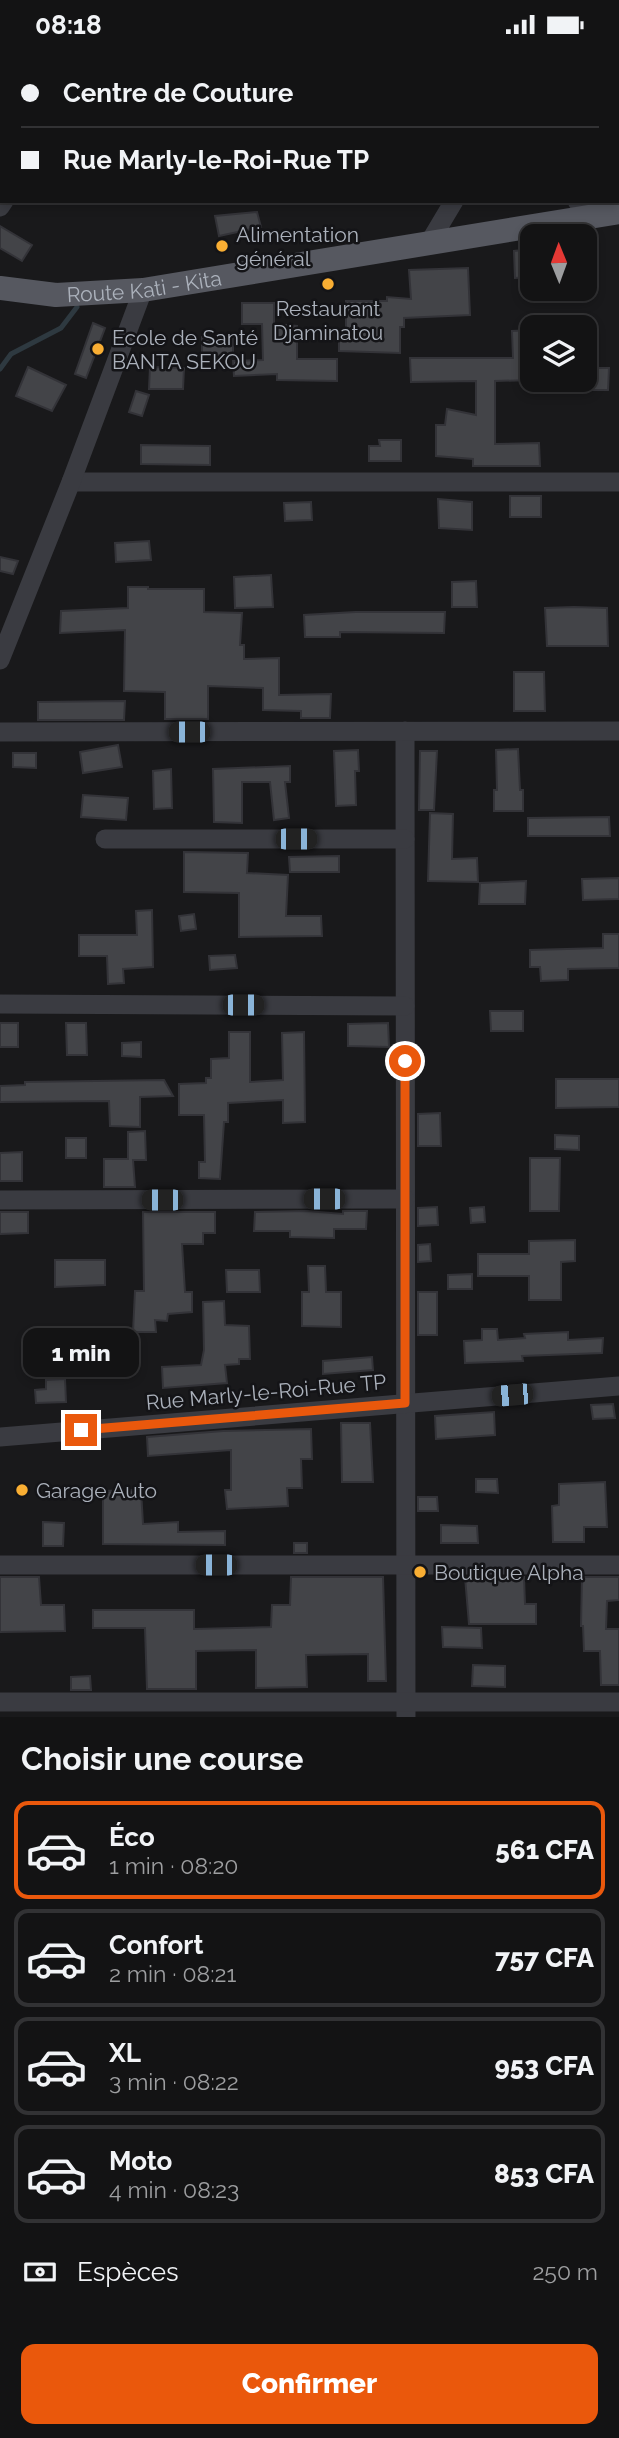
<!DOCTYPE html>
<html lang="fr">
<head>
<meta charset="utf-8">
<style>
  :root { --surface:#131314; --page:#1c1c1d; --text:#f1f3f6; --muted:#9d9ea0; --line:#323234; --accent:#ea580c }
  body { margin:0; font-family:Raleway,sans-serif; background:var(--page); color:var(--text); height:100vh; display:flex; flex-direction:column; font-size:26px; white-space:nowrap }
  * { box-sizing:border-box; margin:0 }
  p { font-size:23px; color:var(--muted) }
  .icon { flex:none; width:38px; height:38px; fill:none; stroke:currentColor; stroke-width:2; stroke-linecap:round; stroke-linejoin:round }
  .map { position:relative; height:1668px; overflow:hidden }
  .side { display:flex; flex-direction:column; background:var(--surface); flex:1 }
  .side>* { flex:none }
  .top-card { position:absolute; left:0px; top:0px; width:620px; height:154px; box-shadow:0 4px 10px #0003,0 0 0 2px var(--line); display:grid; align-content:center; height:154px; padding:0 21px; background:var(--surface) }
  .needle { width:46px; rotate:359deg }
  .tools { position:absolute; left:520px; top:175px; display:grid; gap:14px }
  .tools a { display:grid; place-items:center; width:77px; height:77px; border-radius:14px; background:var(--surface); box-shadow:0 4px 10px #0003,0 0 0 2px var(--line); font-size:35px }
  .end { position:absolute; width:32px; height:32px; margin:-16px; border:9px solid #ea580c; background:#fff; box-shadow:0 0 0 4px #fff }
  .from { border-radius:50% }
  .bubble { position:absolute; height:49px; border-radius:14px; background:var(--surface); box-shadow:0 4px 10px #0003,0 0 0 2px var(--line); font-size:23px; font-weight:800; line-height:49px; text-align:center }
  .car { position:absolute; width:21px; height:42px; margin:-21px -10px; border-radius:9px; box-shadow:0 0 5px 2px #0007; background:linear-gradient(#222 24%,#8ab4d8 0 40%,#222 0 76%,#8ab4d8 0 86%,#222 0) }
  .top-card b { display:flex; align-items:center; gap:24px; height:66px; font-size:26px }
  .top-card b+b { border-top:2px solid var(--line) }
  .top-card i { width:18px; height:18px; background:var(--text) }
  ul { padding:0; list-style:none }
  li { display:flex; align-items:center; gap:21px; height:98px; margin:0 14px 10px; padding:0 7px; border:4px solid var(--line); border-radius:14px }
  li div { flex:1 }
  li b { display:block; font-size:26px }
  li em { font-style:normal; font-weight:800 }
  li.current { border-color:var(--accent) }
  li>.icon { width:63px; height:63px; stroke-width:1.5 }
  h2 { padding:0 21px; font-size:32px; line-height:84px }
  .pay { display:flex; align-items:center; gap:18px; height:77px; padding:0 21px; font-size:26px }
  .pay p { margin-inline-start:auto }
  .action { display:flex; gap:14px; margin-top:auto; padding:14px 21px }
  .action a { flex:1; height:80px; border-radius:14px; background:var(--accent); color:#fff; font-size:28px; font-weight:800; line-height:80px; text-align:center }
  .status { display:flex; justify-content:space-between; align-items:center; height:49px; padding:0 35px; background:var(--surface); direction:ltr }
  .status svg { height:19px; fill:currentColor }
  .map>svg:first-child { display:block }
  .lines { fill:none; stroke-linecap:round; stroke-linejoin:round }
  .stream { stroke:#2e3940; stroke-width:5 }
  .building { fill:#434448; stroke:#333338; stroke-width:2 }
  .minor { stroke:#3a3b41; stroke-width:19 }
  .major { stroke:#565860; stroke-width:24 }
  .route { stroke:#ea580c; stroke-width:9 }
  .poi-dot { fill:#f9ae33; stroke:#141417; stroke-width:2.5 }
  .labels { text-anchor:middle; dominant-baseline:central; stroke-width:5; stroke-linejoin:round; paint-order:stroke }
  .poi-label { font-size:21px; fill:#abb1bb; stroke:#141417; text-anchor:start }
  .street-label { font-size:21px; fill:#abb1bb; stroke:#141417 }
</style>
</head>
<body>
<div class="status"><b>08:18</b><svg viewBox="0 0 49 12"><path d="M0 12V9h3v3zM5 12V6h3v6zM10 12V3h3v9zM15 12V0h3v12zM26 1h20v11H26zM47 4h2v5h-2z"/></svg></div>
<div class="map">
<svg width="619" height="1668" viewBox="0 0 619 1668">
  <rect width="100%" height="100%" fill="#19191b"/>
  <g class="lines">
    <polyline class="stream" points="0,320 11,305 61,279 77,258"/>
  </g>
  <g class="building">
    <polygon points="257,163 261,178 219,187 215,167"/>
    <polygon points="0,177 32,196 22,212 0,199"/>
    <polygon points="532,200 532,228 515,229 514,202"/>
    <polygon points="468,219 470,266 404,269 404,278 400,278 400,304 339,302 339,283 346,283 346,252 387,252 387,248 411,250 409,221"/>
    <polygon points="242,254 274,254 274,275 297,277 297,310 337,310 337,332 277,331 277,325 234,327 233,312 263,311 262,275 242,275"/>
    <polygon points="93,274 105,279 86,329 75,325"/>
    <polygon points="532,281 532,331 495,332 495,395 539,394 540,417 473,417 473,410 436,407 436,376 445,376 447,360 476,366 476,332 411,333 410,309 513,309 512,282"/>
    <polygon points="202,288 233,288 233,306 202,307"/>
    <polygon points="28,318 66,336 52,362 16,347"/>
    <polygon points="150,318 184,319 183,340 149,340"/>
    <polygon points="584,319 609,319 608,341 584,341"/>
    <polygon points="136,342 149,346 142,367 129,363"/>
    <polygon points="379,391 401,391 401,412 369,412 369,397 380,397"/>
    <polygon points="141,396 210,397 210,416 141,415"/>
    <rect x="510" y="447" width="31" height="21"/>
    <polygon points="438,450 472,453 472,481 439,479"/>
    <polygon points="311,453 312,471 285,472 284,454"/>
    <polygon points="149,492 151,511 116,513 115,494"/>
    <polygon points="0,508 18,512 13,525 0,522"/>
    <polygon points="271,526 273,558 235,559 234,528"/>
    <polygon points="476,532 477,558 452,558 452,533"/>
    <polygon points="128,538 148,538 148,540 204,540 204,563 242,564 240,596 244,596 244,610 279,609 279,646 331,645 330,669 301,669 301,662 263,661 263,639 208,637 208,670 165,670 165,643 124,642 125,581 60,584 61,562 128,559"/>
    <polygon points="574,558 607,559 608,597 547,597 545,559"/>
    <polygon points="355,563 445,563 444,584 340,583 340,588 305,588 304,566"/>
    <polygon points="514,623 544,623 545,662 514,662"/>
    <polygon points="125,652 124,671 38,671 38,653"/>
    <polygon points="118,696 122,718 83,724 80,703"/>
    <polygon points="518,700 520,741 523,741 523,762 494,762 494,741 497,741 496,701"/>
    <polygon points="358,701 359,722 355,722 356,756 336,757 334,702"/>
    <polygon points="420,702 437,702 434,761 419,761"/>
    <polygon points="13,704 36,704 36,719 13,718"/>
    <polygon points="290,717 290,733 285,733 289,769 274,771 270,733 242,733 242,774 214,773 213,720"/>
    <polygon points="171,720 172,759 154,760 153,722"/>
    <polygon points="83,746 128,749 126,771 81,768"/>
    <polygon points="430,764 453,765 452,810 477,809 478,833 428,832"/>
    <polygon points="609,768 610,787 528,787 528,769"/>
    <polygon points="184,803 248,804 247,824 288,826 286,867 321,867 322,887 239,888 239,844 184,843"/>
    <polygon points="339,807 339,823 290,823 289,808"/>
    <polygon points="619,829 619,850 583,851 582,830"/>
    <polygon points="526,832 525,855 479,855 480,834"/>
    <polygon points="152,861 153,918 123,920 124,934 108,935 107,907 79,907 79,886 137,886 136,862"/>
    <polygon points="194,865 196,880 181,882 179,867"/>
    <polygon points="603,885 619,885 619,919 568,920 568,931 541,932 540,918 530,918 530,901 603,899"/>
    <polygon points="235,906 237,919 210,921 209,907"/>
    <polygon points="490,962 523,962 523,982 491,982"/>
    <rect x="0" y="974" width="18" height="24"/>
    <polygon points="66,974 86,974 87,1006 67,1006"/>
    <polygon points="388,974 389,998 348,997 348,975"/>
    <polygon points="229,983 250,983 250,1033 283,1031 282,984 304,983 305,1073 283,1074 283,1051 228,1054 228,1073 224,1073 220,1130 199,1129 199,1113 205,1113 204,1066 179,1066 179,1035 206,1034 206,1029 211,1029 211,1010 229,1009"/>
    <polygon points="141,993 141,1008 122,1007 122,994"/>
    <polygon points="556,1030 619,1030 619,1058 556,1059"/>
    <polygon points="164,1031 173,1047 140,1048 140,1078 110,1077 109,1052 0,1053 0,1037 25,1036 25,1033"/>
    <polygon points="440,1064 441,1097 418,1097 418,1065"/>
    <polygon points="145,1082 146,1111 133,1111 135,1138 104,1138 104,1110 128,1110 128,1083"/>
    <polygon points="555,1086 579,1087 579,1101 555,1100"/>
    <rect x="66" y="1089" width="20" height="20"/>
    <polygon points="22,1103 22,1132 0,1132 0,1104"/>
    <polygon points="530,1109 560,1109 559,1162 530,1162"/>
    <polygon points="437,1158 438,1176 418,1177 418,1159"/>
    <polygon points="484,1158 485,1173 471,1174 470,1159"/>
    <polygon points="307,1162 343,1165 343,1162 367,1162 366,1180 334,1180 334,1189 290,1188 290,1182 254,1182 255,1163"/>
    <polygon points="0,1163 28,1163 28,1184 0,1185"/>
    <polygon points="143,1163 215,1163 215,1184 203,1184 203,1195 182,1195 185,1243 192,1243 192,1263 168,1265 167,1272 155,1271 156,1283 133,1283 135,1242 144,1242"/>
    <polygon points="575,1191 575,1212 561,1213 561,1251 529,1251 529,1227 478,1227 478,1205 529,1205 529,1192"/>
    <polygon points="430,1195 431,1212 418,1213 418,1196"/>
    <polygon points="55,1211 105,1211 105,1236 55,1238"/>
    <polygon points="308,1217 325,1217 326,1243 341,1243 341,1278 302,1277 302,1243 309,1243"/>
    <polygon points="226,1221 259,1221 260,1243 227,1243"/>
    <polygon points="472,1225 472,1240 448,1240 448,1226"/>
    <rect x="418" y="1243" width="19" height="43"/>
    <polygon points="224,1252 225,1276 249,1277 250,1310 239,1310 239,1315 225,1316 227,1334 163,1339 162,1318 201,1316 204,1301 203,1253"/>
    <polygon points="482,1280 497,1280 498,1291 525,1289 524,1285 568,1283 568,1291 603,1289 602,1304 522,1307 523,1312 465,1314 464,1292 482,1291"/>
    <polygon points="372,1308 373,1321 323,1325 323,1312"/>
    <polygon points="65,1330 66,1353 36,1354 35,1341 46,1340 46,1331"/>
    <polygon points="613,1355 615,1369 593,1370 591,1356"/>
    <polygon points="494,1363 495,1386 436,1390 435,1367"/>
    <polygon points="341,1374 370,1374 373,1433 342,1433"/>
    <polygon points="311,1380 312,1410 301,1410 302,1439 287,1439 288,1457 227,1460 225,1441 231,1441 231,1401 148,1407 147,1388 223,1382"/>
    <polygon points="476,1430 497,1430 498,1444 476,1443"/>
    <polygon points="605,1433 607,1478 584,1478 584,1493 553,1493 552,1457 559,1456 559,1435"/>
    <polygon points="141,1441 143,1475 178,1473 178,1483 225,1482 225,1496 103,1495 103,1442"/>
    <polygon points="418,1448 437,1448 438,1462 418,1462"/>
    <polygon points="43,1473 64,1474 63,1497 43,1497"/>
    <polygon points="441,1476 477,1477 478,1494 441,1494"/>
    <rect x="294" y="1494" width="13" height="10"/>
    <polygon points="0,1528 39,1528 41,1556 64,1556 65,1582 0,1583"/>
    <polygon points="291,1528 383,1528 386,1632 368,1632 368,1605 306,1606 307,1638 256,1639 256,1601 196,1602 196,1640 147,1640 145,1579 93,1579 93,1561 194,1561 194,1580 271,1578 272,1556 290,1556"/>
    <polygon points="465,1528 524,1528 525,1555 536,1555 536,1575 469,1575"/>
    <polygon points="582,1528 619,1528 619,1551 607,1552 606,1580 619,1580 619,1636 601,1636 600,1602 584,1602 583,1577 581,1577"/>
    <polygon points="442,1578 481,1579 482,1599 443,1598"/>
    <polygon points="473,1616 505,1617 505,1638 472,1637"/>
    <polygon points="90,1627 91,1641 71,1641 71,1628"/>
  </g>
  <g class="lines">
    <g class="minor">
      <polyline points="71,0 72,2"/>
      <polyline points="577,152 589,168"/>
      <polyline points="0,158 4,152"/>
      <polyline points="429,194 454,152"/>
      <polyline points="71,433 619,433"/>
      <polyline points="0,611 71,433 143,241"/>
      <polyline points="405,682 406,1668"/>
      <polyline points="0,683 619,682"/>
      <polyline points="105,790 405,790"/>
      <polyline points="0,955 405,957"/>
      <polyline points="0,1151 405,1150"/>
      <polyline points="0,1388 619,1337"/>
      <polyline points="0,1516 619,1516"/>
      <polyline points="0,1653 619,1653"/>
    </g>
    <path class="major" id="s1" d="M0 239 56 246 143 241 619 163"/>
  </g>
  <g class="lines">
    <polyline class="route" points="81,1381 405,1354 405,1012"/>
  </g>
  <g class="poi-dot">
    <circle cx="222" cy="197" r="7"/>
    <circle cx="328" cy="235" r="7"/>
    <circle cx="98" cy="300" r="7"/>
    <circle cx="22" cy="1441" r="7"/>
    <circle cx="420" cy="1523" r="7"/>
  </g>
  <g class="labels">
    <g class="poi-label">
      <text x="236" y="185">Alimentation<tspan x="236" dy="24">général</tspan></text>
      <text x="328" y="259" text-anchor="middle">Restaurant<tspan x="328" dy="24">Djaminatou</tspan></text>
      <text x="112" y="288">Ecole de Santé<tspan x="112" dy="24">BANTA SEKOU</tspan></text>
      <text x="36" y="1441">Garage Auto</text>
      <text x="434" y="1523">Boutique Alpha</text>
    </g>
    <g class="street-label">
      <text stroke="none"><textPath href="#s1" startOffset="145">Route Kati - Kita</textPath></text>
      <text transform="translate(266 1343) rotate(-5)">Rue Marly-le-Roi-Rue TP</text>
    </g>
  </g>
</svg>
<div class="tools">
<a><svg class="needle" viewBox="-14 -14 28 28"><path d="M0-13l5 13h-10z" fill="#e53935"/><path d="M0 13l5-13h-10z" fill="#9d9ea0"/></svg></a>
<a><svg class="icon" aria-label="layers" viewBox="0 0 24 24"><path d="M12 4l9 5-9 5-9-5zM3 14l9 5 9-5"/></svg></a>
</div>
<i class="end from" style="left:405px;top:1012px"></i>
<i class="end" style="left:81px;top:1381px"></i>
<div class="bubble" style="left:23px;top:1279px;width:116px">1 min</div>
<i class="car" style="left:189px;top:683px;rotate:270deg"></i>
<i class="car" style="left:296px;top:790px;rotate:90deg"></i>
<i class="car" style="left:243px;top:956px;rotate:90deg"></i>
<i class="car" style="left:324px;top:1150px;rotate:270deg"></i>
<i class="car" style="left:162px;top:1151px;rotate:270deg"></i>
<i class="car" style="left:512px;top:1346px;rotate:265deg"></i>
<i class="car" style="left:216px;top:1516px;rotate:270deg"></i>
<div class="top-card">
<b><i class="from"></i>Centre de Couture</b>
<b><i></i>Rue Marly-le-Roi-Rue TP</b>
</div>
</div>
<section class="side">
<h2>Choisir une course</h2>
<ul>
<li class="current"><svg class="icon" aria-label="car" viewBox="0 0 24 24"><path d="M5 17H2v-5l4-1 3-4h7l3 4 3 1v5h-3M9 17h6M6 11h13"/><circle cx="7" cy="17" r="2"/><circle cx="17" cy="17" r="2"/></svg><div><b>Éco</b><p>1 min · 08:20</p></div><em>561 CFA</em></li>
<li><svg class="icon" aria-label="car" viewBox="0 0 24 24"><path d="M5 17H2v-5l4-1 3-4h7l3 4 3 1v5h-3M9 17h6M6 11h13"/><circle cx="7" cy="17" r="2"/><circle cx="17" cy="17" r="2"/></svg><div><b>Confort</b><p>2 min · 08:21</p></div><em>757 CFA</em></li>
<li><svg class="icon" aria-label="car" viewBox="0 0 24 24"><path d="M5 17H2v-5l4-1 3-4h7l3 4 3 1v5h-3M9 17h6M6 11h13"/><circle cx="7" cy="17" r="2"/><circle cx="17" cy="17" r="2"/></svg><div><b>XL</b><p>3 min · 08:22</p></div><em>953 CFA</em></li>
<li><svg class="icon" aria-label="car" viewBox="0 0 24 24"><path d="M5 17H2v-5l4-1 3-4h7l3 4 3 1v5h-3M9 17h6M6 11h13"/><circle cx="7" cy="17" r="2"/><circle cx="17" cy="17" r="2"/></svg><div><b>Moto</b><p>4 min · 08:23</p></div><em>853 CFA</em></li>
</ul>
<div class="pay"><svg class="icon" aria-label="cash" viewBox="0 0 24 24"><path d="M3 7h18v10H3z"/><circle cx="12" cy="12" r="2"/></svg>Espèces<p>250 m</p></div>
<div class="action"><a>Confirmer</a></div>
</section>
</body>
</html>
